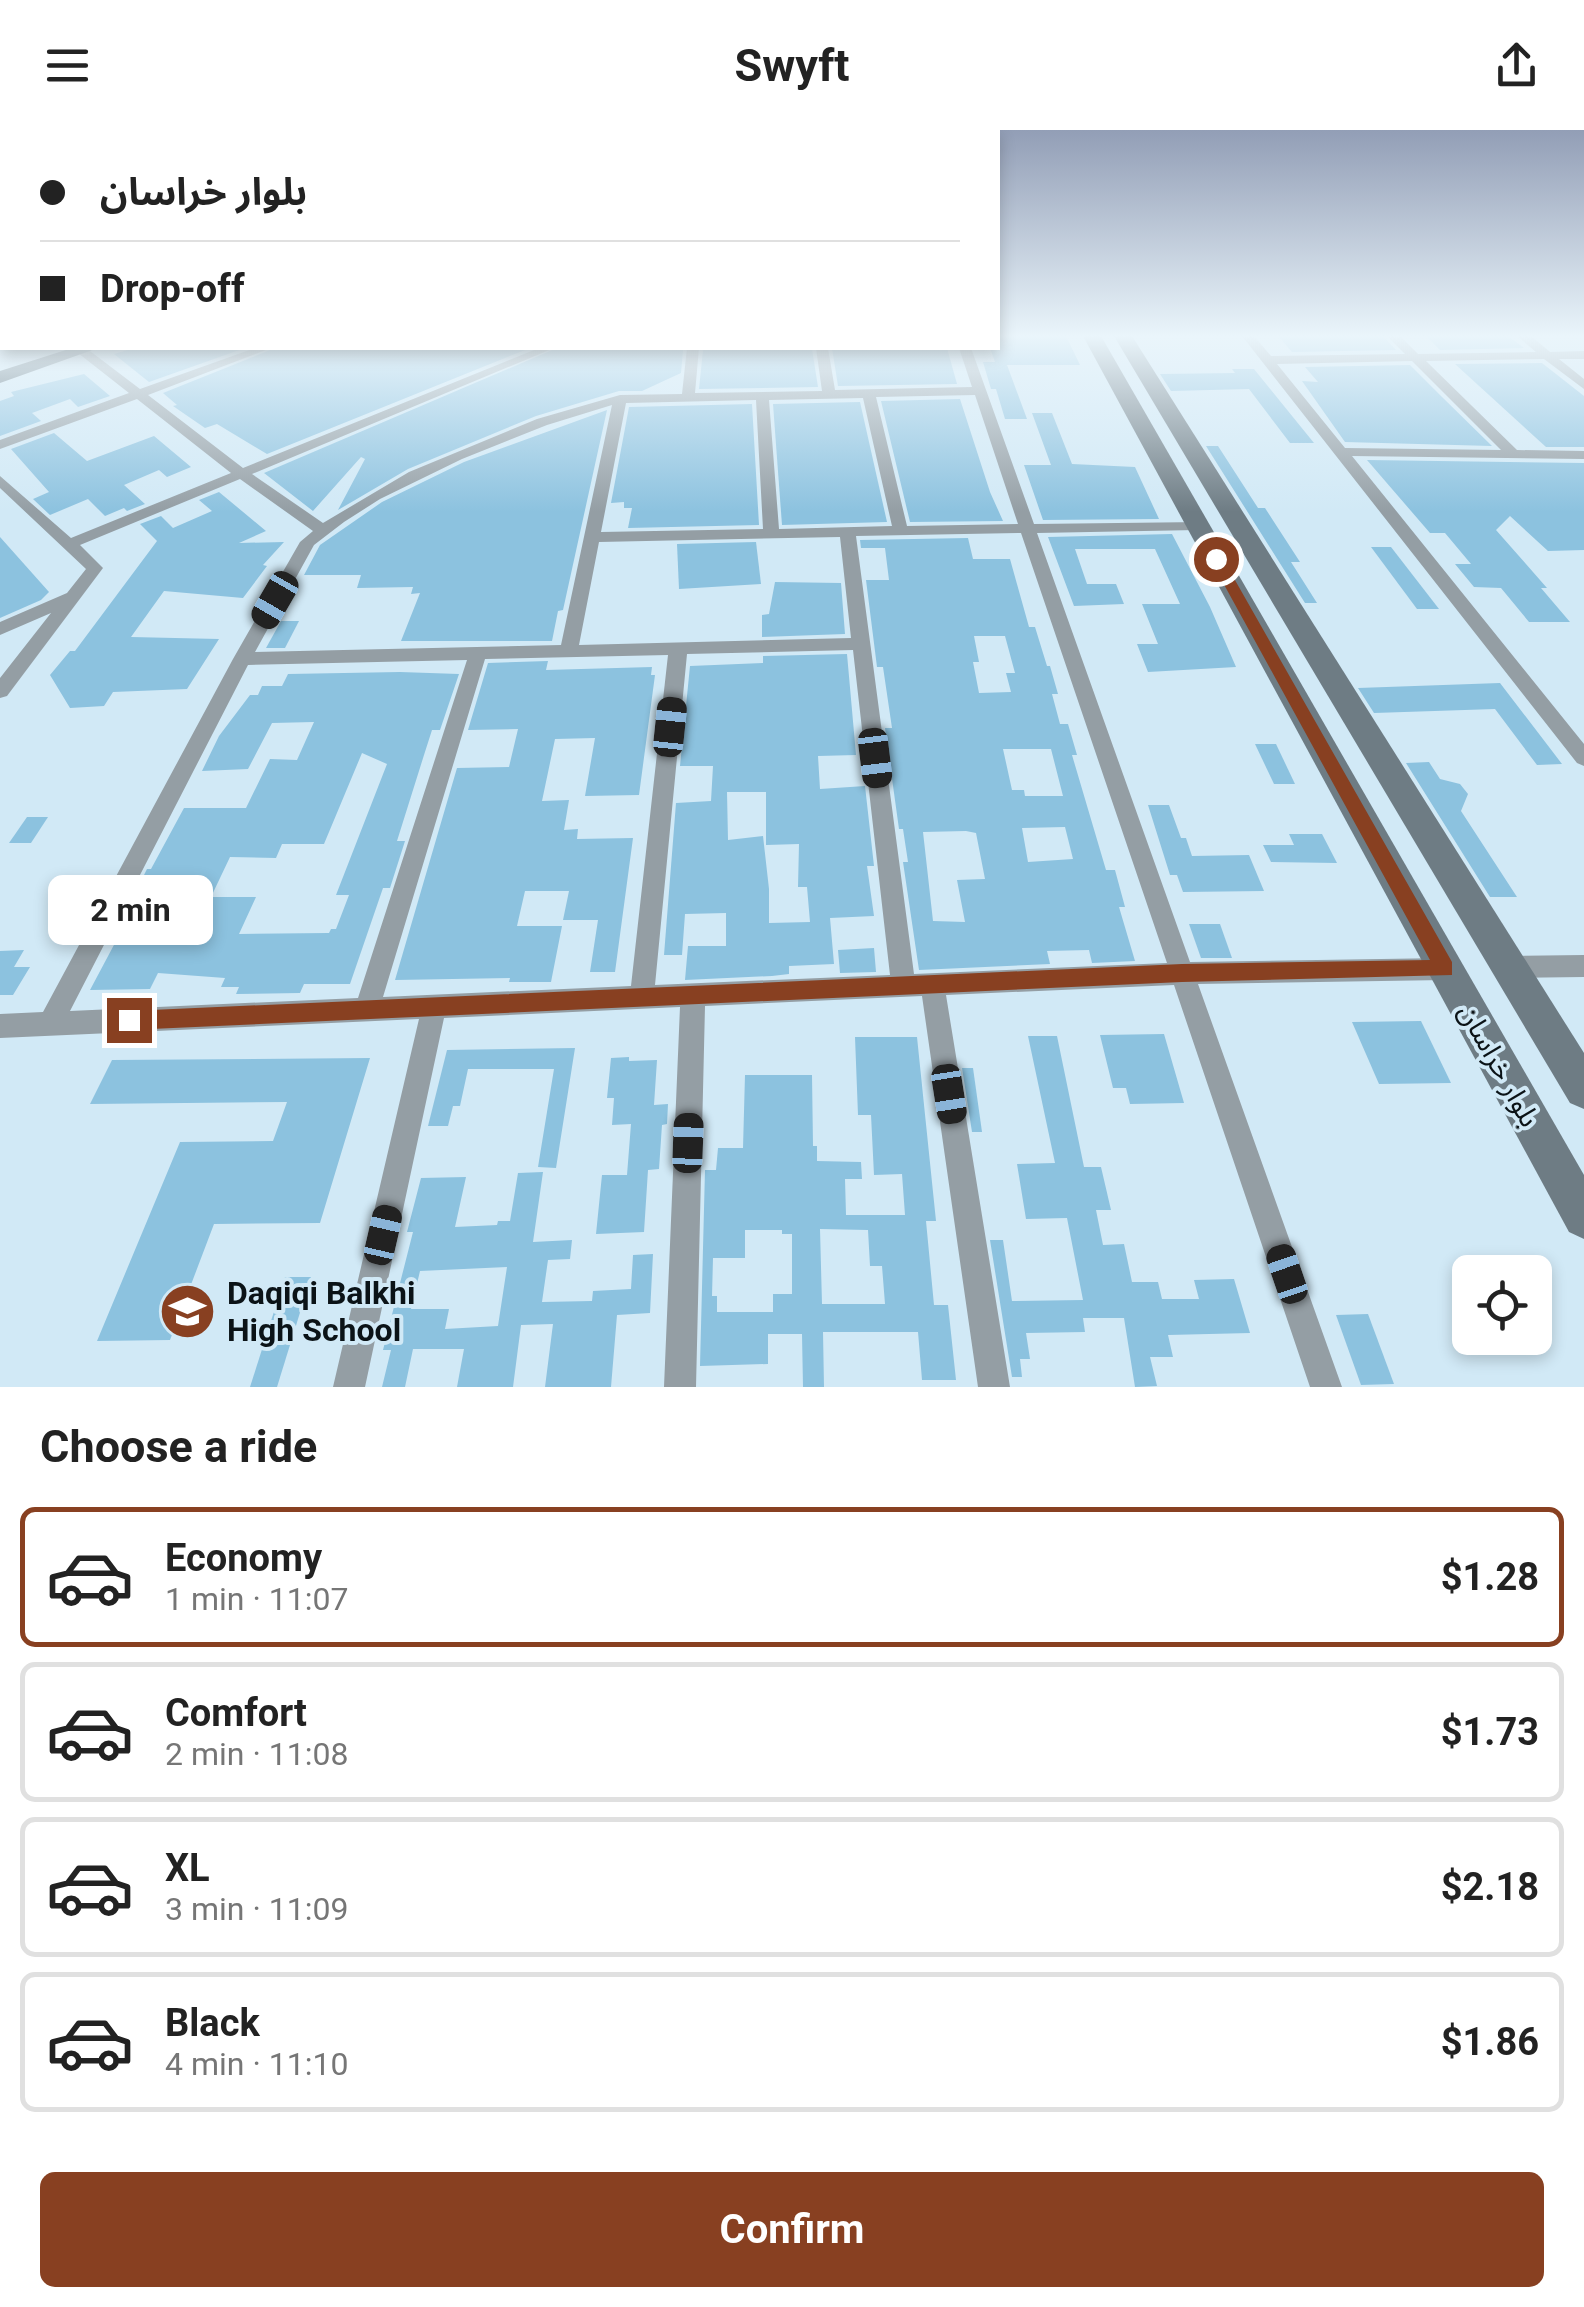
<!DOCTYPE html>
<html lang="en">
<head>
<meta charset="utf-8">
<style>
  :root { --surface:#fff; --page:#f6f6f6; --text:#222; --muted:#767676; --line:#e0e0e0; --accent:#884021 }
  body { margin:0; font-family:Roboto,"Noto Sans Arabic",sans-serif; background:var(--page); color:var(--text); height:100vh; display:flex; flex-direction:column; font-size:38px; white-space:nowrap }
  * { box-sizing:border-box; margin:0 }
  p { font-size:32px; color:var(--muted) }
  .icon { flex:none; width:55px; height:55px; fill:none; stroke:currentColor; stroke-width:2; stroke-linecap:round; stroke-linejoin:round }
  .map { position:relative; height:1257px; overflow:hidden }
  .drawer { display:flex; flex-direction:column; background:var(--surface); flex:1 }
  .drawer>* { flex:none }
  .guide { position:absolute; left:0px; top:0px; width:1000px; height:220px; box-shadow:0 5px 15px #0003; display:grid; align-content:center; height:220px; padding:0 40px; background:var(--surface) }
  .controls { position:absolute; left:1452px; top:1125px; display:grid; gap:20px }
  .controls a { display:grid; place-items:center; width:100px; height:100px; border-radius:15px; background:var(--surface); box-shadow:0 5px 15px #0003; font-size:50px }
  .end { position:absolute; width:45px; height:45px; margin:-22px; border:12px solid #884021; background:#fff; box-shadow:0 0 0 5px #fff }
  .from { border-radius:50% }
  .bubble { position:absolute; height:70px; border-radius:15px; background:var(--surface); box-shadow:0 5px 15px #0003; font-size:32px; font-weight:700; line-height:70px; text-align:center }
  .car { position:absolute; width:30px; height:60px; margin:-30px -15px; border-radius:12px; box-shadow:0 0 8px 2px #0007; background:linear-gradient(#222 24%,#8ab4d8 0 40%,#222 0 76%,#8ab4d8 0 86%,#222 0) }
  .guide b { display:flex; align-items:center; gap:35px; height:95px; font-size:38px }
  .guide b+b { border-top:2px solid var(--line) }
  .guide i { width:25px; height:25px; background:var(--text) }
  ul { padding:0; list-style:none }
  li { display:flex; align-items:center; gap:30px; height:140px; margin:0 20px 15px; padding:0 20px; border:5px solid var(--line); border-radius:15px }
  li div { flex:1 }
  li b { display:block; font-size:38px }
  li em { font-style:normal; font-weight:700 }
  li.active { border-color:var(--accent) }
  li>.icon { width:90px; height:90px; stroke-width:1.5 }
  h2 { padding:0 40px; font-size:45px; line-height:120px }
  .button { display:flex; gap:20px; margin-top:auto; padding:20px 40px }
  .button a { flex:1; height:115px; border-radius:15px; background:var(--accent); color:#fff; font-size:40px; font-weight:700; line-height:115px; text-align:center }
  header { display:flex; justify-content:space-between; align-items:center; height:130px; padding:0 40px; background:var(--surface); font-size:45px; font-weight:700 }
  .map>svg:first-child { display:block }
  .building { fill:#8cc2df; fill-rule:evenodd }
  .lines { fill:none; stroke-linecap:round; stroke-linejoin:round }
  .minor { fill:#949ea4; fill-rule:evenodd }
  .secondary { fill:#6e7c84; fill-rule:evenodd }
  .trunk { fill:#475a64; fill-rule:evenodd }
  .route { fill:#884021 }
  .labels { text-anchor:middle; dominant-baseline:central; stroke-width:8; stroke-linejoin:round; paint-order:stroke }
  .street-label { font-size:28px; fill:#0b1317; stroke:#d1e9f6 }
  .near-poi-label { font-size:32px; font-weight:bold; fill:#0b1317; stroke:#d1e9f6; text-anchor:start }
</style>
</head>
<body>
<header><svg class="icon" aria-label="menu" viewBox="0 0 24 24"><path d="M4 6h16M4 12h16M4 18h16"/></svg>Swyft<svg class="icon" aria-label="share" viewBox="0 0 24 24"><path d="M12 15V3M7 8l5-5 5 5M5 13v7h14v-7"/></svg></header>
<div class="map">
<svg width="1584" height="1257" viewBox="0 0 1584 1257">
  <rect width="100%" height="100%" fill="#d1e9f6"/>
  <g class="building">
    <polygon points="998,206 1066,206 1080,235 1007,235 1027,289 1005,289 996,259 991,259 983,232 995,232 990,218 998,218"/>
    <polygon points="1311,206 1383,206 1396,220 1292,222 1279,207"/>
    <polygon points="1426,206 1508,206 1524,218 1440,220"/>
    <polygon points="135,218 245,218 149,252 114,224"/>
    <polygon points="275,218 530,218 267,324 217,294 205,298 173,276 177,275 163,263"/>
    <polygon points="557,218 683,220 681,243 642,261 619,261 536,286 408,339 338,380 365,329 361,327 313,381 264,343"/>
    <polygon points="832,218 947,218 957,254 838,256"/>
    <polygon points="785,219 812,219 818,257 699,259 703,220"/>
    <polygon points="1542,233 1584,266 1584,317 1546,317 1455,234"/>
    <polygon points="1410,235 1440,265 1492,316 1345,312 1302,251 1318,252 1305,237"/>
    <polygon points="1232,239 1254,239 1314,313 1290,313 1249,259 1171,261 1160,244 1235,243"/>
    <polygon points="84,244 110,266 78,277 70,269 32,283 41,291 0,306 0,271 14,266 11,262"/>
    <polygon points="960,269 990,362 1003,391 910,392 881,271"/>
    <polygon points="860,272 887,392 782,395 773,274"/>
    <polygon points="752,274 759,395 628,398 632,378 624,378 624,372 611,373 629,277"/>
    <polygon points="607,280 563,480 558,481 552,511 401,511 420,463 411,464 413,457 357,458 361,445 304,445 320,415 382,372 464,332"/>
    <polygon points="1032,283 1052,283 1072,334 1135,337 1159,389 1043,390 1024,335 1051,335"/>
    <polygon points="54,303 87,331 154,306 191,337 167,347 159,340 124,355 145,374 127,381 124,378 105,386 88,369 50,385 33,369 49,362 11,319"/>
    <polygon points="1206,316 1218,316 1258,378 1265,378 1300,432 1291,432 1317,473 1305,473"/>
    <polygon points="1367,330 1584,333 1584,420 1548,421 1510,386 1496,400 1547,458 1541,458 1570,492 1529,492 1501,458 1474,457 1455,434 1471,434 1445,403 1430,403"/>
    <polygon points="219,362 266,401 239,413 284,412 263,435 267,436 243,468 164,461 131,507 219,509 187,559 113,562 104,576 70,578 50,545 70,521 75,521 157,411 140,394 161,386 173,398 212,381 199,370"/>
    <polygon points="1172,404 1210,477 1236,537 1148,542 1137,514 1158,514 1142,474 1180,474 1155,419 1075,419 1087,454 1116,454 1124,474 1074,476 1048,407"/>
    <polygon points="0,407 49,462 41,470 0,488"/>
    <path d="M968 408 973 429H1010L1029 497H1035L1047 536H1050L1058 564H1052L1060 594H1068L1077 625H1072L1106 740H1115L1125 777H1119L1135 831 1092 833 1089 820 1047 821 1050 834 919 840 903 732H908L903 699H899L885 598H892L883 537H877L866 450H889L885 418H861L860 410ZM974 506H1005L1015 543H1006L1011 562 979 563 973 532H979ZM1003 619H1051L1063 666H1025L1024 660H1012ZM1065 697 1073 729 1028 732 1022 698ZM966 701 976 703 985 749 957 750 965 792 933 791 923 702Z"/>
    <polygon points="756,412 761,454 679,459 677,414"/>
    <polygon points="1371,417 1391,417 1439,479 1417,479"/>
    <polygon points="775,452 841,453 845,504 762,507 762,485 769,484"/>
    <polygon points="281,491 299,491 285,518 266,518"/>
    <path d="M847 524 856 625 818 626 820 659 865 656 874 736H867L874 786 830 788 834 834 789 836V844L772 846 685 850 688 816H726V783L685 784 682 825H664L676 673 711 671 713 636H680L690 536 763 533V526ZM727 662H766V715L799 714 798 757H807L810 792 769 793V759L763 706 728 710Z"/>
    <polygon points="548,531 546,540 652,537 651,545 655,545 639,665 585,666 595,608 555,609 542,671 569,670 564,700 578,699 577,709 633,708 615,842 590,842 598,790 563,790 569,761 525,761 517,796 562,796 551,852 509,852 510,848 395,850 457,638 509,637 518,599 468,600 488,533"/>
    <path d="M400 542 459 544 440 600H432L424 625 397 711H405L390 758H383L350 854H304L300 863 236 864 239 857H221L225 848 158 843 150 859 90 860 132 781H126L147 739H151L184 678H246L270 629 297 630 314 592 272 593 248 639 202 641 219 606 250 565H258L262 556H282L288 544ZM362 623 387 634 336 765H349L336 799H331L329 803 239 804 256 767H211L230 727 276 728 282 714H324Z"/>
    <polygon points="1500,553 1562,634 1537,635 1495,579 1374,583 1358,558"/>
    <polygon points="1255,614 1276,614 1295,654 1274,654"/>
    <polygon points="1429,632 1440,649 1460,654 1468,664 1461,681 1517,767 1490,767 1406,633"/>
    <polygon points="1148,675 1169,675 1181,708 1186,708 1192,726 1249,725 1264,761 1183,762 1177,745 1170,745"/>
    <polygon points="27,687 48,687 31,713 9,713"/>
    <polygon points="1289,704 1322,704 1337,733 1271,732 1263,715 1294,715"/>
    <polygon points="1189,794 1220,794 1232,828 1201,828"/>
    <polygon points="874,818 876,842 840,843 838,820"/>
    <polygon points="24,820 14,837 30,837 13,865 0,865 0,821"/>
    <polygon points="1421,891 1451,953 1379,954 1352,892"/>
    <polygon points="1164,904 1184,973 1130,974 1126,958 1113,958 1100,905"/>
    <polygon points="1028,906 1057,906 1084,1037 1101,1037 1111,1080 1096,1080 1103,1115 1124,1114 1132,1152 1158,1152 1162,1169 1199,1169 1194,1150 1234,1149 1250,1203 1168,1205 1173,1227 1150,1227 1157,1256 1135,1257 1124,1188 1083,1188 1085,1202 1026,1203 1030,1229 1020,1229 1022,1247 1012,1247 990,1110 1003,1110 1012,1171 1083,1170 1067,1088 1026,1089 1017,1034 1055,1033"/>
    <path d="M855 907H917L936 1091H926L934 1175H948L956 1250H922L918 1202H823L824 1257H803L802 1204H768V1234L700 1236 705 1040H716L718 1018H743L745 945H812L813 1016H817V1031L861 1032 862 1049H845L846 1085H905L902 1044 874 1045 871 985H858ZM820 1099 868 1100 870 1136H882L885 1174H822ZM745 1100H782V1104H792V1164H773V1182H717V1166H712L713 1128H745Z"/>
    <polygon points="575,918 556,1038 538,1037 554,939 468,939 460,976 453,976 448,996 428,996 447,920"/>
    <polygon points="629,927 629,931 657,930 654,975 668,974 667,994 662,995 659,1039 648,1040 644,1102 596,1104 602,1045 627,1045 631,994 612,995 614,968 607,968 611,928"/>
    <polygon points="370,928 320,1093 214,1094 170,1210 97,1211 180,1012 273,1011 287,972 90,974 112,930"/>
    <polygon points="962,938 973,938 982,1002 972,1002"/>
    <path d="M543 1042 533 1112 572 1110 570 1129 548 1130 542 1172 592 1171 593 1161 631 1159 633 1125 653 1124 650 1183 617 1185 611 1257H545L553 1194 521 1195 513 1257H457L464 1219H413L405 1257H382L391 1220H383L413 1102H407L421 1048 466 1047 455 1097 497 1095 498 1091H510L518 1043ZM507 1137 498 1196 445 1199 449 1179H411L420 1141Z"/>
    <polygon points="285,1147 311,1147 277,1257 250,1257"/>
    <polygon points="1368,1184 1394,1254 1361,1255 1336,1185"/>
  </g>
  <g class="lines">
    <g class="minor">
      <path d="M1242 206H1254L1271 226 1405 224 1387 206H1400L1418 224 1536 222 1517 206H1531L1550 222 1584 221V229H1559L1584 249V259L1544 229 1426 231 1517 320 1584 321V329L1352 326 1584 614V636L1577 633ZM1412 231 1501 320 1345 318 1277 234Z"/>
      <path d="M78 218H86L140 259 255 218H271L148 265 243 338 539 218H554L252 344 323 393 409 342 537 289 620 265 682 264 687 218H699L695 263 822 261 816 218H828L835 260 972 257 959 218H971L1034 394 1202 392V398L1197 400 1037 403 1190 832 1445 828 1454 831 1457 839 1454 847 1445 850 1198 854 1342 1257H1310L1174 855 946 865 1010 1257H978L922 866 705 876 696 1257H664L680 877 444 888 365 1257H333L419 889 0 908V884L43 882 233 529 300 412 313 401 240 349 80 415 103 438 7 566 0 568V548L51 483 0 505V492L67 463 86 439 0 358V346L71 408 231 343 137 269 0 319V310L129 263 78 223ZM975 265 1018 394 907 396 876 267ZM863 268 892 396 779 399 769 270ZM756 270 763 399 601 402 626 273ZM612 275 561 515 255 522 314 415 344 392 380 369 462 329 547 295ZM1021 403 1167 833 914 844 856 406ZM840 407 851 508 579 515 599 412ZM853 520 890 845 655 855 687 524ZM668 525 631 856 383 867 485 529ZM467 530 358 868 70 881 248 535Z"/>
      <polygon points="1584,825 1584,847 1509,848 1501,845 1497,837 1501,829 1509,826"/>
    </g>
    <g class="secondary">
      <polygon points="1083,206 1101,206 1584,1045 1584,1109 1569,1102"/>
      <polygon points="1114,206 1132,206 1584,923 1584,979 1570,973"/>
    </g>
    <polygon class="trunk" points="72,218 98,218 0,253 0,241"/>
  </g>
  <linearGradient id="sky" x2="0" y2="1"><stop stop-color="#929eb6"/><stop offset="0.54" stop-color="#eaf5fb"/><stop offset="1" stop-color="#eaf5fb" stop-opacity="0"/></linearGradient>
  <rect width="1584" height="382" fill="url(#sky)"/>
  <polygon class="route" points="1212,426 1223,429 1452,832 1452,845 1182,852 129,900 119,890 129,881 1182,834 1430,830 1210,429"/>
  <defs>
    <symbol id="school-disc" viewBox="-11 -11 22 22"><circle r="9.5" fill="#884021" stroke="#d1e9f6"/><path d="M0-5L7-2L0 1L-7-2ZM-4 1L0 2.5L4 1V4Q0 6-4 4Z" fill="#fff"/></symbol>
  </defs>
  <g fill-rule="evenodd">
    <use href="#school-disc" x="156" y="1150" width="63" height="63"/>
  </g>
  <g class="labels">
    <g class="street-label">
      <text transform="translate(1499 935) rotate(61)">بلوار خراسان</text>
    </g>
    <g class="near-poi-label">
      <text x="227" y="1163">Daqiqi Balkhi<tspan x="227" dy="37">High School</tspan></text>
    </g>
  </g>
</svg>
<div class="controls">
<a><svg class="icon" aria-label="locate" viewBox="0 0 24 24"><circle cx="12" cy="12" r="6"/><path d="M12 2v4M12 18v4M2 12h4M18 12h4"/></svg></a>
</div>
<i class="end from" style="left:1216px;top:429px"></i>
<i class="end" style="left:129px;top:890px"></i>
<div class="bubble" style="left:48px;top:745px;width:165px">2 min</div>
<i class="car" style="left:275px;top:470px;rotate:210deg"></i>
<i class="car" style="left:670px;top:597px;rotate:6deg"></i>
<i class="car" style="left:875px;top:628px;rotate:173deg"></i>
<i class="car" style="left:949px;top:964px;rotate:171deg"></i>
<i class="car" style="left:688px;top:1013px;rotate:2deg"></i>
<i class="car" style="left:383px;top:1105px;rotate:13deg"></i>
<i class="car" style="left:1287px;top:1144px;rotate:341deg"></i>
<div class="guide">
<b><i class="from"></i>بلوار خراسان</b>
<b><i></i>Drop-off</b>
</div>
</div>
<section class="drawer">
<h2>Choose a ride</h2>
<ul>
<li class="active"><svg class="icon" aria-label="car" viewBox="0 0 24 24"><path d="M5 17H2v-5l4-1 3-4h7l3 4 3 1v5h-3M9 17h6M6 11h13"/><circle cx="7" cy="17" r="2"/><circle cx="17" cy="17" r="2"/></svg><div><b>Economy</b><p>1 min · 11:07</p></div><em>$1.28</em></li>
<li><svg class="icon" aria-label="car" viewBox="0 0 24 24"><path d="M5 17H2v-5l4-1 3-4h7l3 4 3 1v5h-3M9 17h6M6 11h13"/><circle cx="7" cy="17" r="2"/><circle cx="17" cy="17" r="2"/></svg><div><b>Comfort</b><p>2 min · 11:08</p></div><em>$1.73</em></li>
<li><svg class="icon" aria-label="car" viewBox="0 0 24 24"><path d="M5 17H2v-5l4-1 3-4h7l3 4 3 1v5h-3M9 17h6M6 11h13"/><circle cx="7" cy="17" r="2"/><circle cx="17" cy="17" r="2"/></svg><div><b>XL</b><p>3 min · 11:09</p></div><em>$2.18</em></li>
<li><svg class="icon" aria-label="car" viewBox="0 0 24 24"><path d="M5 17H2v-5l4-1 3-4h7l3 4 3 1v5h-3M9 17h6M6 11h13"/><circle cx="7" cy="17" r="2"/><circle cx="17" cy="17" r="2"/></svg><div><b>Black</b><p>4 min · 11:10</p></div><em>$1.86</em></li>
</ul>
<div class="button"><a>Confirm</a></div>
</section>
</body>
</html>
